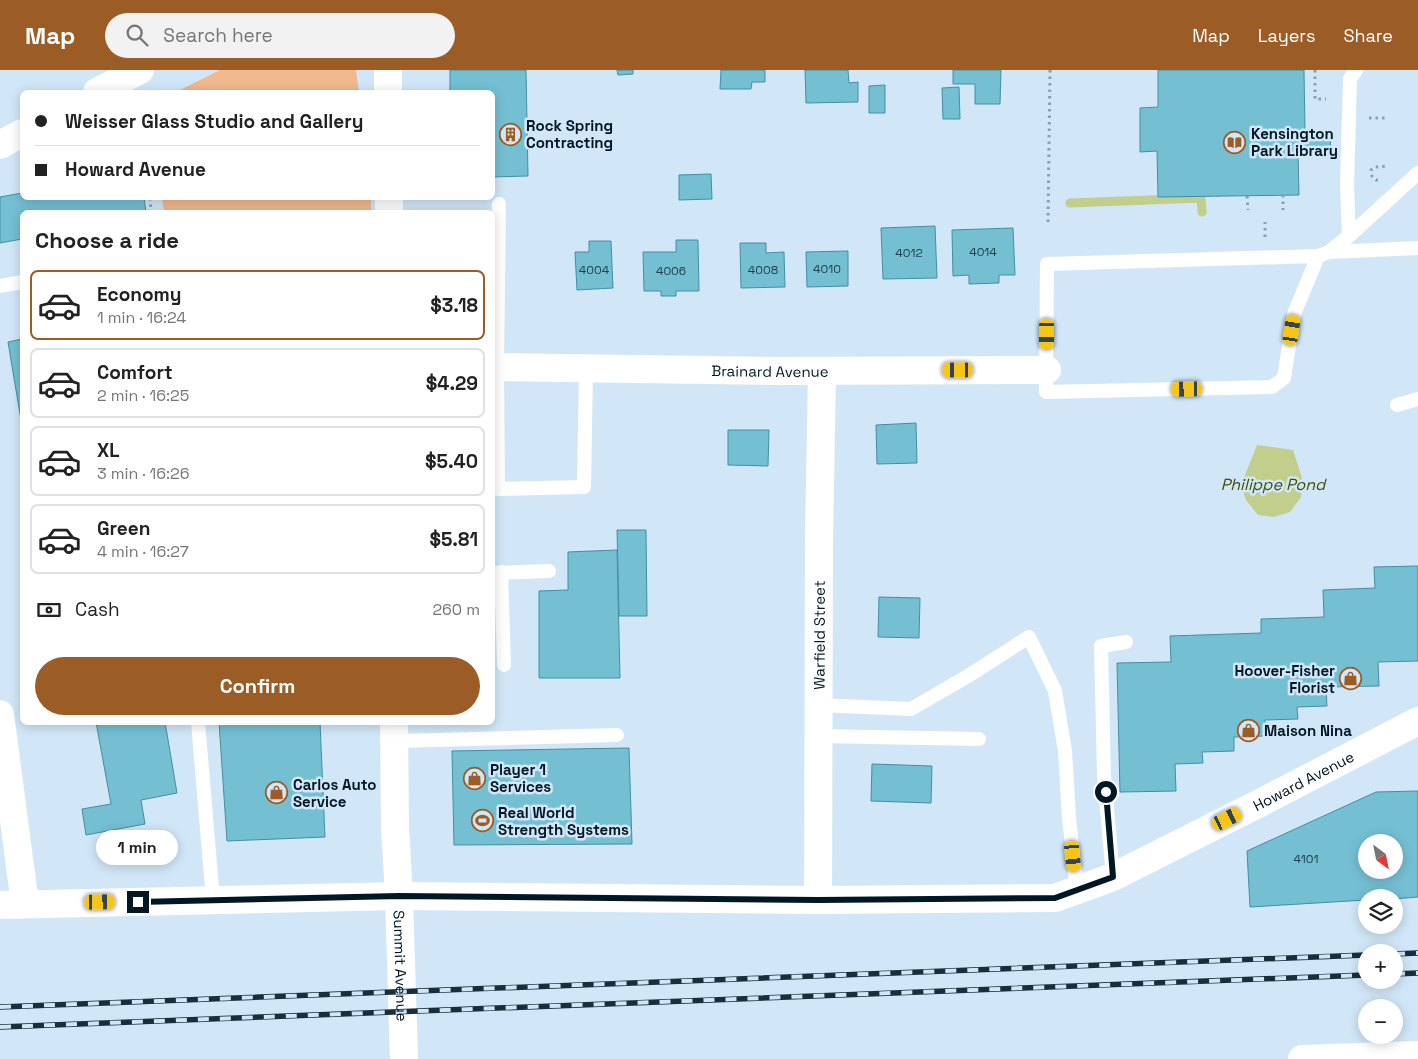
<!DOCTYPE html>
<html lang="en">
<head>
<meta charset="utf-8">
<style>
  :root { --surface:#fff; --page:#f2f2f2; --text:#222; --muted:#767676; --line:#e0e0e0; --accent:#9c5c25 }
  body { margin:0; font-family:"Space Grotesk",sans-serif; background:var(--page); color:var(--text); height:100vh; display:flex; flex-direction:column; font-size:19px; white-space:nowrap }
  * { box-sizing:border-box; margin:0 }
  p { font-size:16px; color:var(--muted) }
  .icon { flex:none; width:28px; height:28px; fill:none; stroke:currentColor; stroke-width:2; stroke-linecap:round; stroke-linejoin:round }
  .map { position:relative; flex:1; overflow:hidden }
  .side { position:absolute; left:20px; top:140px; width:475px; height:515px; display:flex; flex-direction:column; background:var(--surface); border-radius:8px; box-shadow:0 2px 12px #0003 }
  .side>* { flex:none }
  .hud { position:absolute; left:20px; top:20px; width:475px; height:110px; border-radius:8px; box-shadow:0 2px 12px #0003; display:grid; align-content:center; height:110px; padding:0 15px; background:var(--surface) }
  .needle { width:32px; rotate:148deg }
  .fabs { position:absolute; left:1358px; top:764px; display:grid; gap:10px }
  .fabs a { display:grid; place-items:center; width:45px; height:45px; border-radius:50%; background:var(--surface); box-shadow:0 2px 12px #0003; font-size:25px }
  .end { position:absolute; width:22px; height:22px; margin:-11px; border:6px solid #021724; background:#fff; box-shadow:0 0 0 2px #fff }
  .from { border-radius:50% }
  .bubble { position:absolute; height:35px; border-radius:18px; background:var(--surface); box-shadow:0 2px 12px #0003; font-size:16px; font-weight:600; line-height:35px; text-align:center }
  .car { position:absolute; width:15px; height:30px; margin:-15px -8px; border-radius:6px; box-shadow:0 0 4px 1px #0007; background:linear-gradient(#f5c518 24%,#345 0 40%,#f5c518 0 76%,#345 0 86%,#f5c518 0) }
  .hud b { display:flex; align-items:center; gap:18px; height:48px; font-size:19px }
  .hud b+b { border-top:1px solid var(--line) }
  .hud i { width:12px; height:12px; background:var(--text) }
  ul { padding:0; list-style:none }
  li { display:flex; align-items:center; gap:15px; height:70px; margin:0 10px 8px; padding:0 5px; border:2px solid var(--line); border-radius:8px }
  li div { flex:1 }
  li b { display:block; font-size:19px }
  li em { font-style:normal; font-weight:600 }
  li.current { border-color:var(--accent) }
  li>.icon { width:45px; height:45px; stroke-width:1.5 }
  h2 { padding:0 15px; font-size:22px; line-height:60px }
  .pay { display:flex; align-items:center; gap:12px; height:55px; padding:0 15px; font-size:19px }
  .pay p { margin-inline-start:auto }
  .action { display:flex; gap:10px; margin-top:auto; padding:10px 15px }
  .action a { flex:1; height:58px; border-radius:30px; background:var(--accent); color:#fff; font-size:20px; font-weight:600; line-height:58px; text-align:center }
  header { display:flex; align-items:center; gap:30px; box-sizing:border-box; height:70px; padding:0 25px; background:var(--accent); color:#fff }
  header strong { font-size:24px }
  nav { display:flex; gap:28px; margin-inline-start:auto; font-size:18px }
  .search { width:350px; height:45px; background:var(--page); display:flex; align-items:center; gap:12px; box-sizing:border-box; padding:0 18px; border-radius:28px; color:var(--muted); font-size:19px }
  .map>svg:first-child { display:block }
  .green { fill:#f1b98f }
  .water { fill:#c1ce8c }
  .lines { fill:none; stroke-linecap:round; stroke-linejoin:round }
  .stream { stroke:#c1ce8c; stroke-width:9 }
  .building { fill:#75bfd3; stroke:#448ea2; fill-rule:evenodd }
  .path { stroke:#8ba0af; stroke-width:3; stroke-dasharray:2.5 4; stroke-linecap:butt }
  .lane { stroke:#fff; stroke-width:14 }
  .street { stroke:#fff; stroke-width:28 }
  .secondary { stroke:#fff; stroke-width:28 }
  .rail-casing { stroke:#192e3b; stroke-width:5.5 }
  .rail { stroke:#d1e7f7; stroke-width:4; stroke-dasharray:11; stroke-linecap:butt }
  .route { stroke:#021724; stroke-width:6 }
  .labels { text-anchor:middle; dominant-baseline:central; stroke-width:5; stroke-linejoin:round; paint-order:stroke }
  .number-label { font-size:12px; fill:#1f4150 }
  .poi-label { font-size:15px; font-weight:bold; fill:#021724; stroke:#d1e7f7; text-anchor:start }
  .street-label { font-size:15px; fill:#021724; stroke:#d1e7f7 }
  .water-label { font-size:16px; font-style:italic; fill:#444e00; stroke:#d1e7f7 }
</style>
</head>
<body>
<header>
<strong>Map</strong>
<div class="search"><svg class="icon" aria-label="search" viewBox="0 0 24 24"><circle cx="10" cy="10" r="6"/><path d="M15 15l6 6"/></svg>Search here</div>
<nav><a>Map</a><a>Layers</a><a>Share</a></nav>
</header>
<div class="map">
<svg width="1418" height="989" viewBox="0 0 1418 989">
  <rect width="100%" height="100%" fill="#d1e7f7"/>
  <g class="green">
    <polygon points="220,0 356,0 359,22 176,22"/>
    <polygon points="162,128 371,128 371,142 164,142"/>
  </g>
  <polygon class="water" points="1257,375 1293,380 1302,408 1301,427 1290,442 1274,447 1258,445 1246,430 1241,415"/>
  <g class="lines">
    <polyline class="stream" points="1070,133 1201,128 1202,142"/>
  </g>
  <g class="building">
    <polygon points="450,0 526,0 528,106 492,107 492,22 450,22"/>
    <polygon points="617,0 633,0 633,4 618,5"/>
    <polygon points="721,0 765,0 765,12 752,12 751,19 720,19"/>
    <polygon points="805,0 848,0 849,13 858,12 858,32 806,33"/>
    <polygon points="953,0 1001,0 1000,34 975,34 975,14 953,14"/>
    <polygon points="1158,0 1304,0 1305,62 1330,63 1331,82 1298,82 1299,125 1158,127 1157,81 1140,82 1140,38 1158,37"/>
    <polygon points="885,15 885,43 869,43 869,16"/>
    <polygon points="959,17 960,49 943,49 942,18"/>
    <polygon points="711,104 712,129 679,130 679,105"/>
    <polygon points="22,123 22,128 144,128 146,142 22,142 22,169 0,173 0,127"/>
    <polygon points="935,156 937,208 883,209 881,158"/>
    <polygon points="1013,158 1015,205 999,205 999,213 969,214 969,205 953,206 952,160"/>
    <polygon points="676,170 698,170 699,221 676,221 676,226 661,226 661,221 644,221 643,182 676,182"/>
    <polygon points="589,171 611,171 613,218 577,220 575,182 589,182"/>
    <polygon points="740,173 766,173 766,183 784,182 785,217 741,218"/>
    <polygon points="848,181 848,216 807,217 806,182"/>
    <polygon points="22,269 22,350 21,350 8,272"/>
    <polygon points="916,353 917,393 877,394 876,355"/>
    <polygon points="728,360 769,360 768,396 728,395"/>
    <polygon points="617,460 646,460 647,546 619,546"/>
    <polygon points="617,480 620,608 539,608 539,521 568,520 568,482"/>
    <polygon points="1418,496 1418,591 1378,592 1379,616 1326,617 1327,636 1297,637 1298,649 1265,650 1265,666 1234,667 1234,681 1202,682 1203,693 1175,694 1176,721 1120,722 1117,593 1171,592 1170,566 1261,563 1261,549 1324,547 1323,520 1375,518 1374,497"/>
    <polygon points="879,527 920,528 919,568 878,567"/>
    <polygon points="96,652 165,652 177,723 141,730 145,754 86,765 82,739 111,734"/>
    <polygon points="219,652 320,652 325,767 227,771"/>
    <polygon points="629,678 632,774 454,775 452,681"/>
    <polygon points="872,694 932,696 931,733 871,731"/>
    <path d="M1418 721V827L1394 829V828H1366V830L1250 837 1247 781 1376 722ZM1366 772H1394V800H1366Z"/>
  </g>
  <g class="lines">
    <g class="path">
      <polyline points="1315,0 1315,29 1326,29"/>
      <polyline points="1369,48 1388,48"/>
      <polyline points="1378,110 1376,110 1372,106 1371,100 1375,97 1387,96"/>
      <polyline points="1283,125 1283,140"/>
      <polyline points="1247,126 1248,140"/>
      <polyline points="150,128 151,142"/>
      <polyline points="1048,152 1050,0"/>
      <polyline points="1265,167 1265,152"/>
    </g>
    <g class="lane">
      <polyline points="499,134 497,297 498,419 584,417 586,298"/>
      <polyline points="1349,166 1347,115 1350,9 1356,0"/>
      <polyline points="1329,182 1418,178"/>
      <polyline points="1318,186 1294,244 1284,308 1272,317 1046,322 1047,194 1318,186 1329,182 1349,166 1418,103"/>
      <polyline points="0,216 22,212"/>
      <polyline points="1397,335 1418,329"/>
      <polyline points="501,502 504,595"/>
      <polyline points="493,503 549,501"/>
      <polyline points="818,635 911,639 968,606 1029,567 1055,621 1065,681 1069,748 1077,820"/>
      <polyline points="198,652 213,830"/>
      <polyline points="818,666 979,669"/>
      <polyline points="395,671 617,665"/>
      <polyline points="1113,807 1104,705 1101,576 1126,572"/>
    </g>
    <g class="street">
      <path id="s1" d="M492 297 776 301 1047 300"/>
      <polyline points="0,644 25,834"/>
      <path id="s2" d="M399 826 818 830 1055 828 1113 807 1260 733 1418 651"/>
      <path id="s3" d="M818 830 819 471 822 301"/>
      <polyline points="1302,989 1418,985"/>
    </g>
    <g class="secondary">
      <polyline points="388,0 388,22"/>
      <polyline points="97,22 140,0"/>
      <polyline points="0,75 22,63"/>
      <polyline points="389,128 389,142"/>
      <path id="s4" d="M394 652 395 757 399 826 404 989"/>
      <polyline points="0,835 399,826"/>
    </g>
    <defs>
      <g id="rail">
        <polyline points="1394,884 1418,883"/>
        <polyline points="1394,904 1418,903"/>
        <polyline points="0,937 1366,885"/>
        <polyline points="0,957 1366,905"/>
      </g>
    </defs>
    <use href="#rail" class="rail-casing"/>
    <use href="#rail" class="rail"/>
  </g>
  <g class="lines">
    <polyline class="route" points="138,832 399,826 818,830 1055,828 1113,807 1106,722"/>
  </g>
  <defs>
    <symbol id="building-ring" viewBox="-11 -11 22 22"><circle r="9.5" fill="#d1e7f7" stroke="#9c5c25" stroke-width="1.5"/><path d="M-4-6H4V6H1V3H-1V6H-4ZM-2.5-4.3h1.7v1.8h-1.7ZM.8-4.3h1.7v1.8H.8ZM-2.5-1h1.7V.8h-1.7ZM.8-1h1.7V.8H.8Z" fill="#9c5c25"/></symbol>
    <symbol id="library-ring" viewBox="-11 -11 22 22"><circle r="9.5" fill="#d1e7f7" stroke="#9c5c25" stroke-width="1.5"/><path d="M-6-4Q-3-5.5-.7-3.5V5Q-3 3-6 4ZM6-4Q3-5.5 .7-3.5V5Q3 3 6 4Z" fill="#9c5c25"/></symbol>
    <symbol id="shop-ring" viewBox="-11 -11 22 22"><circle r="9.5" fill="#d1e7f7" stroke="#9c5c25" stroke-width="1.5"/><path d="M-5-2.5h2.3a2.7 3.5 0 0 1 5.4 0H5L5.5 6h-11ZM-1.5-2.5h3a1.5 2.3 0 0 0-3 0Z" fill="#9c5c25"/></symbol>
    <symbol id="stadium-ring" viewBox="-11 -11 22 22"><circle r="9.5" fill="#d1e7f7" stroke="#9c5c25" stroke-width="1.5"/><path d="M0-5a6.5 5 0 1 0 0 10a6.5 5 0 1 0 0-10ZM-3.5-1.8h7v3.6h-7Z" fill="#9c5c25"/></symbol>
  </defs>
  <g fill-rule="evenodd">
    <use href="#building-ring" x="498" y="52" width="25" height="25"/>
    <use href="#library-ring" x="1222" y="60" width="25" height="25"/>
    <use href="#shop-ring" x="1338" y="596" width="25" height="25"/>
    <use href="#shop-ring" x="1236" y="648" width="25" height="25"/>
    <use href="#shop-ring" x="462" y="696" width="25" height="25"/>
    <use href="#shop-ring" x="264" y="710" width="25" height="25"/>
    <use href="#stadium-ring" x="470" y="738" width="25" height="25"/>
  </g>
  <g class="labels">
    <g class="number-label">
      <text x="983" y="182">4014</text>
      <text x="909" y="183">4012</text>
      <text x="827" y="199">4010</text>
      <text x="594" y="200">4004</text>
      <text x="763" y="200">4008</text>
      <text x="671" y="201">4006</text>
      <text x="1306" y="789">4101</text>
    </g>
    <g class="poi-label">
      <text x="526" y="55">Rock Spring<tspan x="526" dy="17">Contracting</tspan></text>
      <text x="1251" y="63">Kensington<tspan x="1251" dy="17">Park Library</tspan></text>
      <text x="1335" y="600" text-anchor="end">Hoover-Fisher<tspan x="1335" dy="17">Florist</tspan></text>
      <text x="1264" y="660">Maison Nina</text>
      <text x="490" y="699">Player 1<tspan x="490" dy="17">Services</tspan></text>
      <text x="293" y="714">Carlos Auto<tspan x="293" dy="17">Service</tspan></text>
      <text x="498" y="742">Real World<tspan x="498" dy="17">Strength Systems</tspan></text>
    </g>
    <g class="street-label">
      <text stroke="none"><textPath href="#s1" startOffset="278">Brainard Avenue</textPath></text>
      <text stroke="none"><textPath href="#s3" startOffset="265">Warfield Street</textPath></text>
      <text stroke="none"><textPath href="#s2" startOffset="931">Howard Avenue</textPath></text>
      <text stroke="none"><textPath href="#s4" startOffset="244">Summit Avenue</textPath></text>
    </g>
    <g class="water-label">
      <text x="1273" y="414">Philippe Pond</text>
    </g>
  </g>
</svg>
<div class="fabs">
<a><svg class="needle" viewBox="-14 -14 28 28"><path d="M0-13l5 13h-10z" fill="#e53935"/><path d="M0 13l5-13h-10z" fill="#767676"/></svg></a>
<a><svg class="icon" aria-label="layers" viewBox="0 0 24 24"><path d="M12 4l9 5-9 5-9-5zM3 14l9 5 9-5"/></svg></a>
<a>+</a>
<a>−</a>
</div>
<i class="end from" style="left:1106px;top:722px"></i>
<i class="end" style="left:138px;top:832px"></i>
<div class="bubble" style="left:96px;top:760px;width:82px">1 min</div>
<i class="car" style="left:1292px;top:260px;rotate:9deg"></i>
<i class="car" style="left:1047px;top:264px;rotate:180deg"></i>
<i class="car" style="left:958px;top:300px;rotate:270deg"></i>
<i class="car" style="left:1187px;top:319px;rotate:269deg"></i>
<i class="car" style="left:1227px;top:749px;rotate:64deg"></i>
<i class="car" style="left:1073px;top:786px;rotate:174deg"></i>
<i class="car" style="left:100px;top:832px;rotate:89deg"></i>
<div class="hud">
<b><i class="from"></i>Weisser Glass Studio and Gallery</b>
<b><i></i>Howard Avenue</b>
</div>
<section class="side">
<h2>Choose a ride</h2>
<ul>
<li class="current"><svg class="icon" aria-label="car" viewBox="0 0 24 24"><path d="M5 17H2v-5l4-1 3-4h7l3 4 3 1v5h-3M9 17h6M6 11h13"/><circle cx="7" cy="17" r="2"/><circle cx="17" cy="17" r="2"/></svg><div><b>Economy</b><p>1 min · 16:24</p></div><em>$3.18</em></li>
<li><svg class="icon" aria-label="car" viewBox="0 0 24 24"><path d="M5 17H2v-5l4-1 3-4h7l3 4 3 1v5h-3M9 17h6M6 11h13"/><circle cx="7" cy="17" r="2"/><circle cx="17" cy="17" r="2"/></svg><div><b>Comfort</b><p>2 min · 16:25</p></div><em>$4.29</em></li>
<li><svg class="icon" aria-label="car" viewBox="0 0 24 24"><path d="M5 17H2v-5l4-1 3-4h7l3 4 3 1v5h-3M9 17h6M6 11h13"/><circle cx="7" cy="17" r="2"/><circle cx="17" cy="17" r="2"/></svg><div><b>XL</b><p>3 min · 16:26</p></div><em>$5.40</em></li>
<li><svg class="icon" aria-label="car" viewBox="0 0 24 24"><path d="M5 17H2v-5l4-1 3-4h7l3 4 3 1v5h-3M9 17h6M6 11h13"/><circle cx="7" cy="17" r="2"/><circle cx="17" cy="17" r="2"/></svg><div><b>Green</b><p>4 min · 16:27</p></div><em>$5.81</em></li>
</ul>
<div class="pay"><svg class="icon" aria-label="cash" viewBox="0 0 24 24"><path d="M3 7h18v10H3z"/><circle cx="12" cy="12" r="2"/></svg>Cash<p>260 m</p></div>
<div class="action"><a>Confirm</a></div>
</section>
</div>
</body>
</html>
